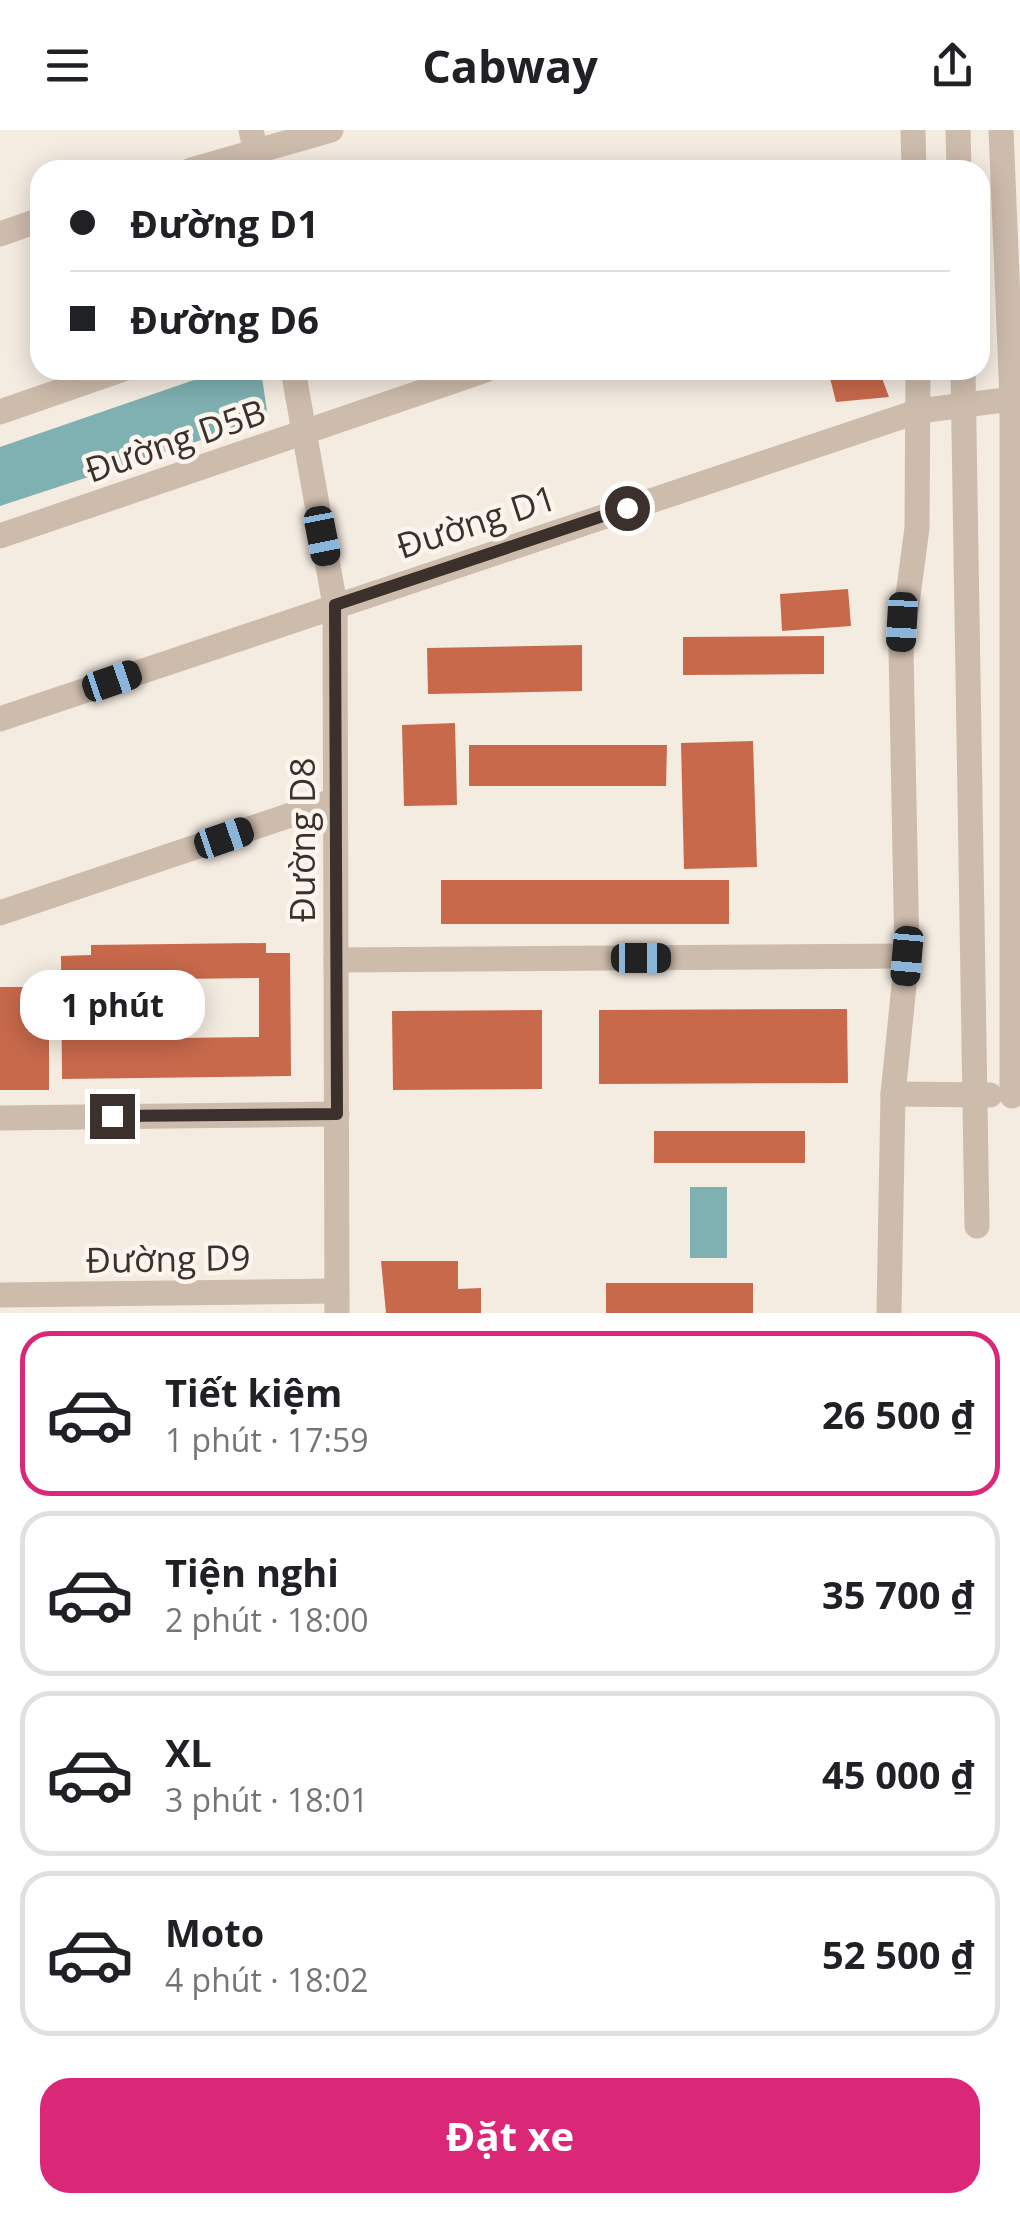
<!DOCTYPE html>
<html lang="vi">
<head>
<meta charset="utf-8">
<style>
  :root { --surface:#fff; --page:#f2f2f2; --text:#202124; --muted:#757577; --line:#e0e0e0; --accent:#db2777 }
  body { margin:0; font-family:"Open Sans",sans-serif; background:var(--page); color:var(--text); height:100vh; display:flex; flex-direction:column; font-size:38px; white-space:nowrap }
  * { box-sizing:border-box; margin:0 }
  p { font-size:32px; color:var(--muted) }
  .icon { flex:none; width:55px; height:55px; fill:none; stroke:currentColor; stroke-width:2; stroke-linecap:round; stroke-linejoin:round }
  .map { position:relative; height:1183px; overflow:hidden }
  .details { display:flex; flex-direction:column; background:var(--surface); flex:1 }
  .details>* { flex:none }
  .hud { position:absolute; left:30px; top:30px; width:960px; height:220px; border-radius:30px; box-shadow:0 5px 25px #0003; display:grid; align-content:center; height:220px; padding:0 40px; background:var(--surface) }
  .end { position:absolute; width:45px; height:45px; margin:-22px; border:12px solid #3b302b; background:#fff; box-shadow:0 0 0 5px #fff }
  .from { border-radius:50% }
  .bubble { position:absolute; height:70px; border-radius:30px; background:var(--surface); box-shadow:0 5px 25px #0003; font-size:32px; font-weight:700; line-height:70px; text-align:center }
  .car { position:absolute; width:30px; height:60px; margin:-30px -15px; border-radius:12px; box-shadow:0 0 8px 2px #0007; background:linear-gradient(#222 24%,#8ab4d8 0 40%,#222 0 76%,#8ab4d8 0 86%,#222 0) }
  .hud b { display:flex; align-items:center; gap:35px; height:95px; font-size:38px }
  .hud b+b { border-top:2px solid var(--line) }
  .hud i { width:25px; height:25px; background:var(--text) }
  ul { padding:18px 0 0; list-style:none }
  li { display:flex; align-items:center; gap:30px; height:165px; margin:0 20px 15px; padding:0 20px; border:5px solid var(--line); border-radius:30px }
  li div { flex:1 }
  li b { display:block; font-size:38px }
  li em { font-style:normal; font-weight:700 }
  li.active { border-color:var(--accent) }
  li>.icon { width:90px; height:90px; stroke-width:1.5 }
  .primary-button { display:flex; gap:20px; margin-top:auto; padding:20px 40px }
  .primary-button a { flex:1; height:115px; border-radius:30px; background:var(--accent); color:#fff; font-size:40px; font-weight:700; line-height:115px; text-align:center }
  header { display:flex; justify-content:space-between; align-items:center; height:130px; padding:0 40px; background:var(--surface); font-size:45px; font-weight:700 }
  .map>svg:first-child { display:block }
  .water { fill:#7fb0b2 }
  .building { fill:#c8694b; fill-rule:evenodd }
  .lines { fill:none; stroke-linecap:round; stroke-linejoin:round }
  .minor { stroke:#cdbbac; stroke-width:25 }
  .route { stroke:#3b302b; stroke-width:12 }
  .labels { text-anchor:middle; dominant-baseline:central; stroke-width:9; stroke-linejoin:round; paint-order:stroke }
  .street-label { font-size:35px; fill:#3b302b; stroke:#fbf5ee }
</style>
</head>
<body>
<header><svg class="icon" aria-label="menu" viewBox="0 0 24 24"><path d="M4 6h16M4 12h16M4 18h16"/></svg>Cabway<svg class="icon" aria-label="share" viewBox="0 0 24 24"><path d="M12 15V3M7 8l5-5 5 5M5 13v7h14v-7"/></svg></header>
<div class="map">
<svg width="1020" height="1183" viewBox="0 0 1020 1183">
  <rect width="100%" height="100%" fill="#f4ebe1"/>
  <g class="water">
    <polygon points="223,240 261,240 268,288 0,376 0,317"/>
    <rect x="690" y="1057" width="37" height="71"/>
  </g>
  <g class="building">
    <polygon points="828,240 879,240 889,267 836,272"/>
    <polygon points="848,459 851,496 782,501 780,464"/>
    <polygon points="824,506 824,544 683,545 683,507"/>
    <polygon points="582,515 582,561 428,564 427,518"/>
    <polygon points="455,593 457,675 404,676 402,595"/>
    <polygon points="753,611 757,737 684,739 681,613"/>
    <polygon points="469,615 667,615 666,656 469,656"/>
    <rect x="441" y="750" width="288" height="44"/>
    <path d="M266 813V823H290L291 946 62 949 61 826 91 825V815ZM259 848V907L95 909V850Z"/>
    <rect x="0" y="857" width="49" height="103"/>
    <polygon points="847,879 848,953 599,954 599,880"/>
    <polygon points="542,880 542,959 393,960 392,881"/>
    <rect x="654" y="1001" width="151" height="32"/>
    <polygon points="381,1131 458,1131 458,1159 481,1158 481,1183 386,1183"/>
    <rect x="606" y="1153" width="147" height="30"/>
  </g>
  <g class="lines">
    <g class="minor">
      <polyline points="251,0 260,40"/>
      <polyline points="913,0 914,40"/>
      <polyline points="958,0 959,40"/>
      <polyline points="1001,0 1012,269 1012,966"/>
      <polyline points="191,40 331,0"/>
      <polyline points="0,104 40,90"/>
      <polyline points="293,240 335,475 337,1183"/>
      <polyline points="963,240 977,1096"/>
      <polyline points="0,282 121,240"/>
      <polyline points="0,406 486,240"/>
      <polyline points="0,589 919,281 1020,268"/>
      <polyline points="0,783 335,670"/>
      <polyline points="336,830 907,826"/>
      <polyline points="893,964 990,965"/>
      <polyline points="0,988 337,984"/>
      <polyline points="0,1165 337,1161"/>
      <polyline points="889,1183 893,964 907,826 901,518 917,398 918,240"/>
    </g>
  </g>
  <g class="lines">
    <polyline class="route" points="112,986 337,984 335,475 627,378"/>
  </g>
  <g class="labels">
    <g class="street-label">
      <text transform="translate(175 310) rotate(-19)">Đường D5B</text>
      <text transform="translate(476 391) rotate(-18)">Đường D1</text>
      <text transform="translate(301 710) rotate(-90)">Đường D8</text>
      <text transform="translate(168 1128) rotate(-1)">Đường D9</text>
    </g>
  </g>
</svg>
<i class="end from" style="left:627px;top:378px"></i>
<i class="end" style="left:112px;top:986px"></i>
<div class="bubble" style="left:20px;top:840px;width:185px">1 phút</div>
<i class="car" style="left:322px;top:406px;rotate:169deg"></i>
<i class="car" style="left:902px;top:492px;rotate:183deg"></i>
<i class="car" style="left:112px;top:551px;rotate:71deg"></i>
<i class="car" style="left:224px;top:708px;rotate:71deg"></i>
<i class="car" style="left:907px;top:826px;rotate:185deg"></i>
<i class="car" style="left:641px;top:828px;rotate:90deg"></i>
<div class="hud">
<b><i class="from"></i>Đường D1</b>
<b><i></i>Đường D6</b>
</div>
</div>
<section class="details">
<ul>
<li class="active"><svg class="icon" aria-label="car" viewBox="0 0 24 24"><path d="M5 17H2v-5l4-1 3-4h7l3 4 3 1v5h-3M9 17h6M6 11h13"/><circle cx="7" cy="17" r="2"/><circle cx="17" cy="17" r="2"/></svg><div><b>Tiết kiệm</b><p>1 phút · 17:59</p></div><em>26 500 ₫</em></li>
<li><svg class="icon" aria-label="car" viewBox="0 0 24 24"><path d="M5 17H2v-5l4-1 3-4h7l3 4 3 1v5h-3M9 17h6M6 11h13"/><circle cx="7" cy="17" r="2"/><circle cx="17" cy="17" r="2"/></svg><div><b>Tiện nghi</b><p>2 phút · 18:00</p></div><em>35 700 ₫</em></li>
<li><svg class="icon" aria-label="car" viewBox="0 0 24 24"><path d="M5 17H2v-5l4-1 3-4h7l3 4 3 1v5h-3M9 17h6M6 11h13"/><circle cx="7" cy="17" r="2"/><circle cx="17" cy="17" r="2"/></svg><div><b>XL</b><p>3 phút · 18:01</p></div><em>45 000 ₫</em></li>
<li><svg class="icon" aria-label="car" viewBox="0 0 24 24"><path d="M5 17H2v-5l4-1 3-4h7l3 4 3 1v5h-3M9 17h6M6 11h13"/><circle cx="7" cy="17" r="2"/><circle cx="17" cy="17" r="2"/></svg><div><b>Moto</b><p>4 phút · 18:02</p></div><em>52 500 ₫</em></li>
</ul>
<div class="primary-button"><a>Đặt xe</a></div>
</section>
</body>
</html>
